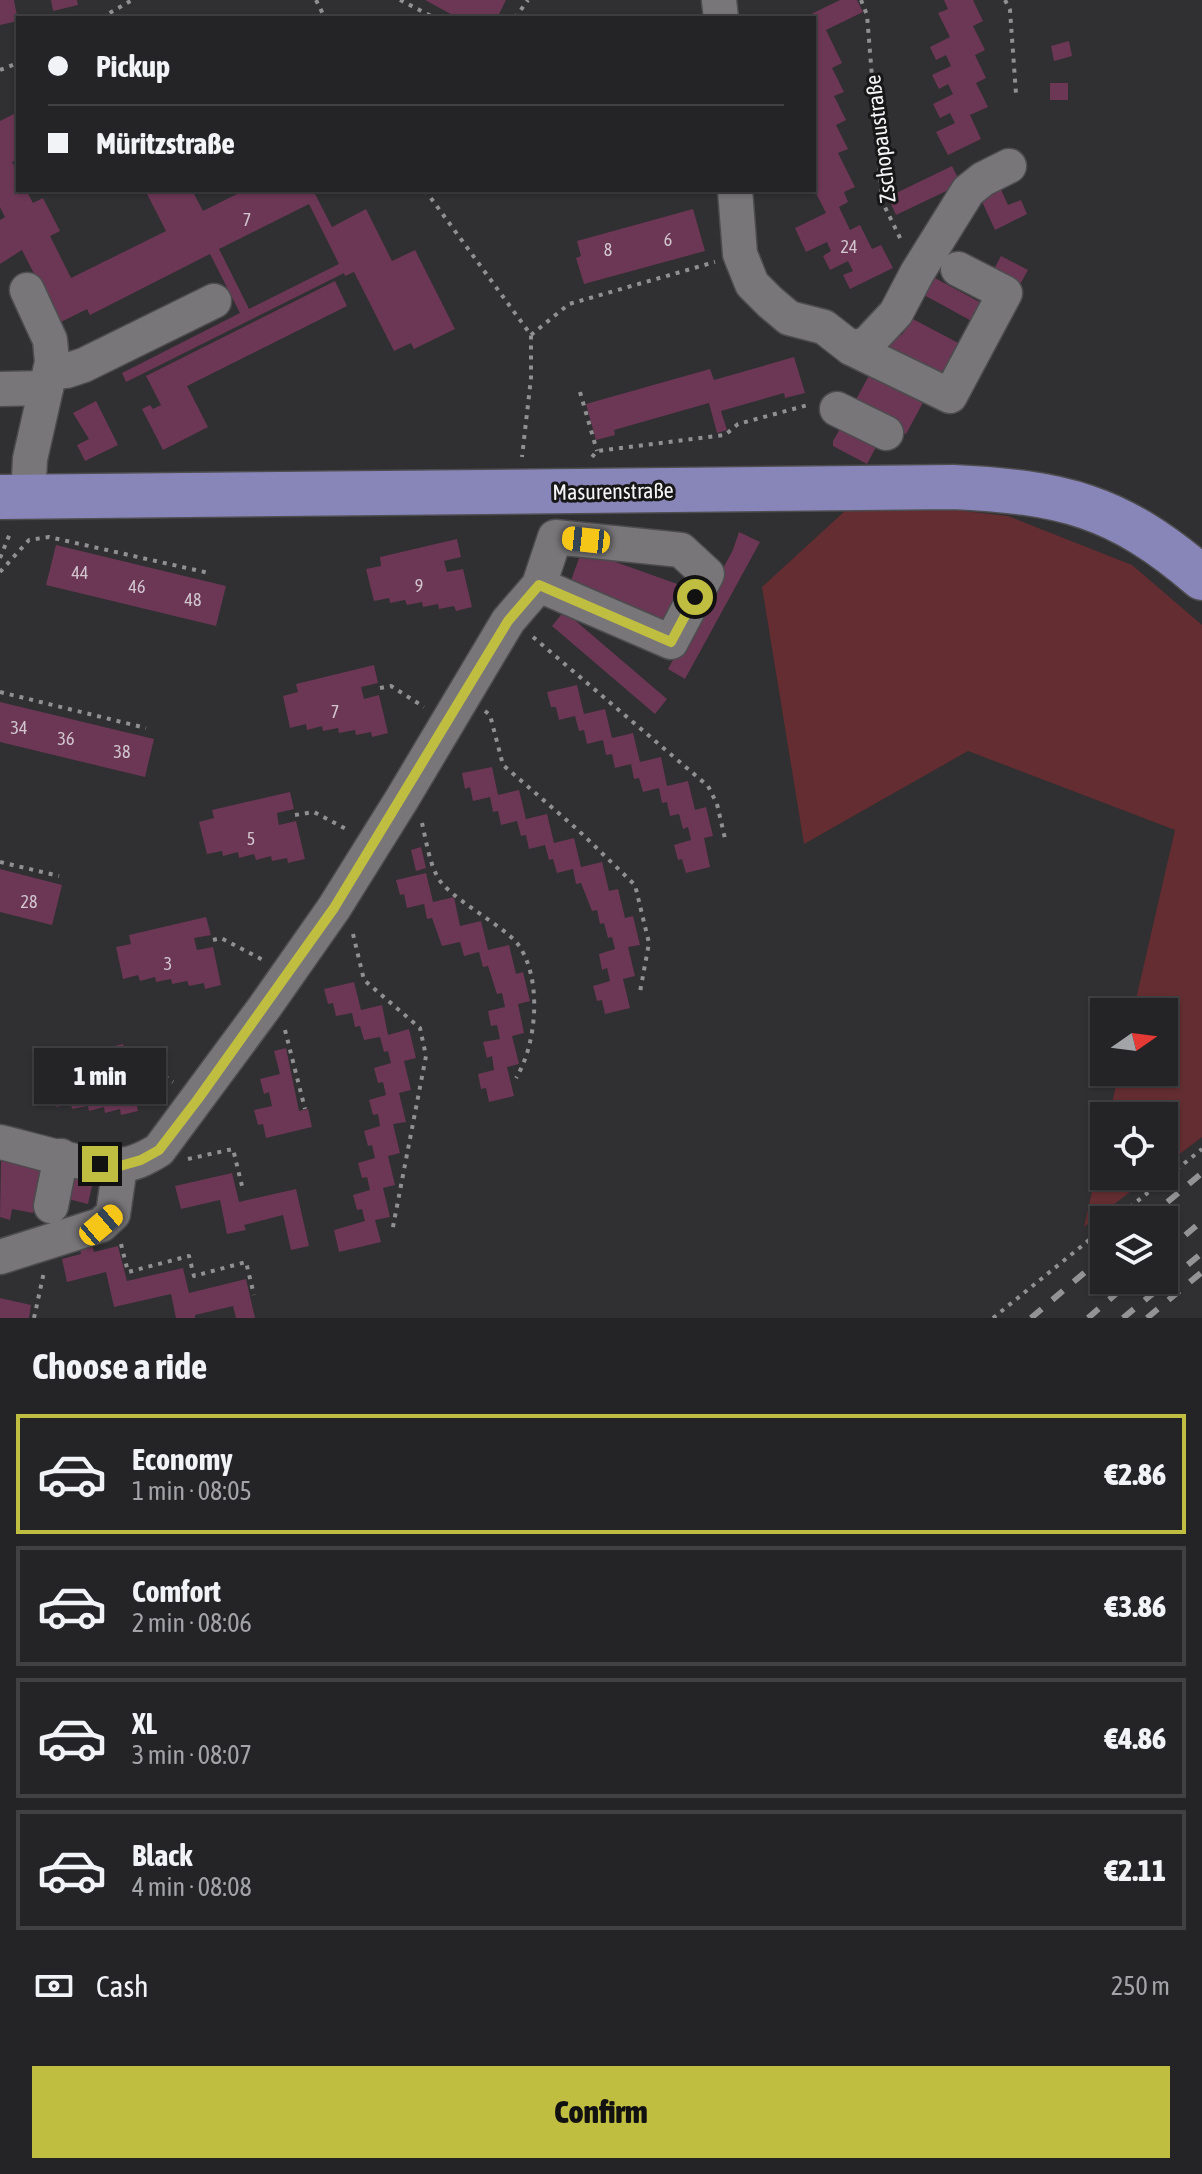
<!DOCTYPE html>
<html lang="en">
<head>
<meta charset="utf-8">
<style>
  :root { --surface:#242325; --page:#302f32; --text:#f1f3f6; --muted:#a3a4a7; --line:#414042; --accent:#c0be41 }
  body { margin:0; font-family:"Asap Condensed",sans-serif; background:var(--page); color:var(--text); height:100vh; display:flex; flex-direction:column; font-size:30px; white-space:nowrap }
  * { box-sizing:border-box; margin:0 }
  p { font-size:26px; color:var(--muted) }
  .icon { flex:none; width:44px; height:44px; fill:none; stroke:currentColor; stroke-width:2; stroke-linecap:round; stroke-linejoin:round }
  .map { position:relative; height:1318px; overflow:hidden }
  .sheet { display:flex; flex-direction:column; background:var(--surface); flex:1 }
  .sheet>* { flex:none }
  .top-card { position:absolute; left:16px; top:16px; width:800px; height:176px; border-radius:0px; box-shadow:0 2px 6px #0004,0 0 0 2px var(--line); display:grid; align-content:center; height:176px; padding:0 32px; background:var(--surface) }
  .needle { width:52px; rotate:76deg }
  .buttons { position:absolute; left:1090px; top:998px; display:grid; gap:16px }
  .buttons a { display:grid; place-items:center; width:88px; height:88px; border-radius:0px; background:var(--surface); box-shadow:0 2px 6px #0004,0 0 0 2px var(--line); font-size:40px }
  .end { position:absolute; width:36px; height:36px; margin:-18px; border:10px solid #c0be41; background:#111; box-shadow:0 0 0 4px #111 }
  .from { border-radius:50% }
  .bubble { position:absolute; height:56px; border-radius:0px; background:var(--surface); box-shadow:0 2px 6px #0004,0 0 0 2px var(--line); font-size:26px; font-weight:800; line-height:56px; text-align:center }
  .car { position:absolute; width:24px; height:48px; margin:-24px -12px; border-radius:10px; box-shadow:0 0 6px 2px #0007; background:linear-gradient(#f5c518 24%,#345 0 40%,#f5c518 0 76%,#345 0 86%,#f5c518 0) }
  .top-card b { display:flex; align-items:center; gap:28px; height:76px; font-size:30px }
  .top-card b+b { border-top:2px solid var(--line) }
  .top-card i { width:20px; height:20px; background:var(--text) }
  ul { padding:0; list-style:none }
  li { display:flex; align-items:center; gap:24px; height:120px; margin:0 16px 12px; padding:0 16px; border:4px solid var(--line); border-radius:0px }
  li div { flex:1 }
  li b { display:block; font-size:30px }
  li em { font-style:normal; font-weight:800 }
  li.current { border-color:var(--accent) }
  li>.icon { width:72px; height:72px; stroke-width:1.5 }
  h2 { padding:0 32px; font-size:36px; line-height:96px }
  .pay { display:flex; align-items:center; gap:20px; height:88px; padding:0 32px; font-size:30px }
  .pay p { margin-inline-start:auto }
  .button { display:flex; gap:16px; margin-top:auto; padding:16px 32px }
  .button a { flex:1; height:92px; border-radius:0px; background:var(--accent); color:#111; font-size:32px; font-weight:800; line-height:92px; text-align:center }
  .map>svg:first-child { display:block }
  .green { fill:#632d31 }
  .building { fill:#6b3755; fill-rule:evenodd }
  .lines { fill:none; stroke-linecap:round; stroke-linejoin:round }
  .minor-casing { stroke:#4d4c4e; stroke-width:37 }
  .major-casing { stroke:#4d4c4e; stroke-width:47 }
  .path { stroke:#908f91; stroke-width:4; stroke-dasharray:4 6; stroke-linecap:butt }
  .minor { stroke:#787679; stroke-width:34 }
  .major { stroke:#8885b9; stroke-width:44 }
  .rail { stroke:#939294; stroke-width:6; stroke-dasharray:14 14; stroke-linecap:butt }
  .route { stroke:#c0be41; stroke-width:10 }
  .labels { text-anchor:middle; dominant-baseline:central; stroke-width:6; stroke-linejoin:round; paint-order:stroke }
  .number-label { font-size:18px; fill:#d2c5ce }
  .street-label { font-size:22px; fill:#f5f4f6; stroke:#181718 }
</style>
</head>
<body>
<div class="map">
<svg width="1202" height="1318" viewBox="0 0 1202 1318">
  <rect width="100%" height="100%" fill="#302f31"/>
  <g class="green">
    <polygon points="858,499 1008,516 1132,565 1202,625 1202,1137 1164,1166 1164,1116 1109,1116 1119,1072 1164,1072 1164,1012 1133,1012 1175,830 968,751 804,844 762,587"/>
    <polygon points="1104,1139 1104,1176 1151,1176 1084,1227"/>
  </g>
  <g class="building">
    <polygon points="0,0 14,0 18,21 0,25"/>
    <polygon points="51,0 77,0 78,5 53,11"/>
    <polygon points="425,0 506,0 497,18 458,18"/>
    <polygon points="840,0 857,0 863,12 826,30 842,63 832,68 844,92 834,96 846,120 836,125 848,149 838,153 855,187 844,192 848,202 839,207 850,230 860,225 872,249 881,245 893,268 850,289 843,275 853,271 848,261 830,270 823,256 831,251 827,242 806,252 795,228 826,213 814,189 814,18 803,18"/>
    <polygon points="944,0 973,0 983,21 973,26 985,50 975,55 986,78 976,83 988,107 970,115 981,139 948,155 936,132 955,123 950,113 940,118 933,104 953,94 948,84 939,89 932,75 951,66 946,55 936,60 930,47 950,37 938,13 948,9"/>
    <polygon points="1069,41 1072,56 1054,61 1051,46"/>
    <rect x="1050" y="83" width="18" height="17"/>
    <path d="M18 112V159L12 162 18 173V190H26L33 203 43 198 60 231 50 236 71 278 166 231 145 190H192L203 211 245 190H313L332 227 366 209 392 261 415 250 455 329 414 349 411 343 394 351 354 272 345 276 344 273 126 382 122 373 240 313 210 254 90 315 87 309 59 323 22 250 0 264V220L5 217 0 207V121ZM309 204 339 264 249 309 219 249Z"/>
    <polygon points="952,166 961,184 896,215 888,197"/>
    <polygon points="998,183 1008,205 1021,200 1027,214 995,230 978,193"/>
    <polygon points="693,209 705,251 584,284 576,258 581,256 577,241"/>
    <polygon points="1001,256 1028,270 1018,288 992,273"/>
    <polygon points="933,277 987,306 977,324 924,295"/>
    <polygon points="335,281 347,306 187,386 208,427 163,450 142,409 150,405 153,409 161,405 146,376"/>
    <polygon points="911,318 964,346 946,381 884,348 893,330 902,335"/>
    <polygon points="794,357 805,393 785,398 784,393 721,411 727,430 717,433 709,403 614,430 615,435 596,440 586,404 710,369 714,380"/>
    <polygon points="872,370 925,399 906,434 853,405"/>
    <polygon points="96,401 118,445 85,461 77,445 89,439 73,413"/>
    <polygon points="841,427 876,447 867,464 833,446 833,441"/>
    <polygon points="739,532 760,542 685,679 668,669 733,550"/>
    <polygon points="457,539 461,557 444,561 447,572 463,569 472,607 456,611 454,606 439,609 438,604 423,607 422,602 407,605 405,600 390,603 389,598 374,601 366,569 381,566 380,557"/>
    <polygon points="56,545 226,586 216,626 46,585"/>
    <polygon points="582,550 680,585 667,622 569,586"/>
    <polygon points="564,611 667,699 655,714 552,626"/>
    <polygon points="374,665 378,683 361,687 364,699 379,695 388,733 372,737 371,732 356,735 355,730 339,733 338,728 323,731 322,726 307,730 306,724 290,728 283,696 298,692 296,684"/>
    <polygon points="577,685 584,714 605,709 612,738 633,733 640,762 661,757 667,786 688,781 695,810 706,807 713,836 704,838 710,867 686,873 682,859 678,860 674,845 691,840 688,827 683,829 679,814 670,816 667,802 662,803 659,788 643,792 639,778 634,779 631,764 615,768 612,754 606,755 603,740 587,744 584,730 579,731 575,716 559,720 556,707 551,707 547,692"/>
    <polygon points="0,702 154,739 145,777 0,742"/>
    <polygon points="492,767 498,795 519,790 526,819 547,814 554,843 574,838 581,867 602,862 609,891 618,889 625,918 633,916 640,945 628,947 635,976 623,979 630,1008 605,1014 602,1000 597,1001 593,986 610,981 607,968 602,970 599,954 615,949 612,937 608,938 604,923 600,924 597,910 592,911 581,883 576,884 573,869 557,873 553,859 549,860 545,845 529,849 526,835 521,836 517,821 501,825 498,811 493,812 490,797 473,801 470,787 465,789 462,773"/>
    <polygon points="290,792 294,809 277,813 278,820 279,825 296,821 305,859 288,863 287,858 272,861 271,856 256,860 254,854 239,858 238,852 223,856 222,851 207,854 199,822 214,818 212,810"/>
    <polygon points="421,847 426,868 416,871 411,850"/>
    <polygon points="0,869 62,885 52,925 0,912"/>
    <polygon points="426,873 433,902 454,897 460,926 481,921 488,950 509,945 516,974 523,972 530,1001 518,1004 524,1033 512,1036 519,1064 507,1067 514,1096 489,1102 486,1088 481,1089 478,1074 494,1070 492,1056 487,1058 483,1042 500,1039 497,1025 491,1026 488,1011 505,1007 502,993 497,994 488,966 483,967 479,952 464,956 460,942 442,946 432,918 427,919 424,904 407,908 404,894 400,895 396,880"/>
    <polygon points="206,917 211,935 194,938 197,950 213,947 221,985 205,989 204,983 189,986 187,981 172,984 171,979 156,982 155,977 140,981 138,975 123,979 116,947 131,944 129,935"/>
    <polygon points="354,982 361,1010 382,1005 388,1035 409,1029 416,1058 404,1061 411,1090 399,1093 406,1122 393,1124 400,1153 388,1156 395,1185 383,1188 390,1217 375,1220 381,1242 339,1252 334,1230 365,1221 362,1209 357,1210 353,1195 370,1190 367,1177 362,1178 358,1163 375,1158 372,1145 368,1146 364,1131 380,1126 378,1114 373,1115 369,1100 386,1095 383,1082 378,1083 374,1068 391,1063 388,1051 384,1052 380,1037 364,1040 360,1026 355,1027 352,1013 336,1016 333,1003 328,1004 324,989"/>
    <polygon points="123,1044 127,1061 110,1065 113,1077 129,1073 138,1111 121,1115 120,1109 105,1113 104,1107 89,1111 88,1106 72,1109 71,1104 56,1107 55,1102 40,1106 32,1073 47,1070 45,1062"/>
    <polygon points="286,1048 299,1111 308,1109 312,1127 266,1138 263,1124 258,1125 254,1110 272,1106 269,1092 264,1094 260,1079 280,1074 274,1051"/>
    <polygon points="1,1161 42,1170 33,1213 12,1209 10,1220 0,1217"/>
    <polygon points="232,1173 239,1202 296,1189 309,1246 291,1250 283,1215 244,1225 246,1230 227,1234 220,1200 181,1209 175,1186"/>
    <polygon points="73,1177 93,1182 88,1204 68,1199"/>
    <polygon points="91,1241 94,1252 118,1246 127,1281 183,1268 189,1293 246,1279 255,1318 236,1318 233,1306 195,1315 195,1318 176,1318 171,1294 114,1307 106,1272 67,1282 62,1259 81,1254 79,1244"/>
    <polygon points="0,1298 31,1305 29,1318 0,1318"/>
  </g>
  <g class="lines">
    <defs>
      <g id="minor">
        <polyline points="719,0 721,18"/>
        <polyline points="735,190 740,254 752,284 770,302 789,318 824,327 851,348 950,396 1005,293 958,269"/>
        <polyline points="27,290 50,340 52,362 30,459 28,497"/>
        <polyline points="851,348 867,344 896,313 917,273 968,191 983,179 1009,166"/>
        <polyline points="50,373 66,371 84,365 214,301"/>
        <polyline points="0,389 46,388"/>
        <polyline points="837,409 886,433"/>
        <path d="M0 1142C34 1150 84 1167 118 1165 133 1165 146 1158 159 1150L264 1008 334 908 402 799 508 621 539 585 555 537 681 550 707 574 671 642 539 585"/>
        <polyline points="51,1206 61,1156"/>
        <polyline points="0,1257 101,1225 113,1214 120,1166"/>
      </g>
      <path id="major" d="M0 497 953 487C1061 492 1118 505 1202 578"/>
    </defs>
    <use href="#minor" class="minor-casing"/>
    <use href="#major" class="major-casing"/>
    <g class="path">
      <polyline points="316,0 325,18"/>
      <polyline points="400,0 435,18"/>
      <polyline points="861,0 867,15 882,201 902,242"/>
      <polyline points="1005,0 1010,10 1016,94"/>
      <polyline points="101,18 132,0"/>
      <polyline points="515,18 528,0"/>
      <polyline points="0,70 18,63"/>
      <polyline points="425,190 531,335 531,378 522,457"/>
      <polyline points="531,335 569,304 715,262"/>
      <polyline points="580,392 597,451"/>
      <polyline points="592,457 597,451 725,435 738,424 808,405"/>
      <polyline points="0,558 11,531"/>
      <polyline points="0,572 29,540 49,537 209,573"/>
      <polyline points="533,637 708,786 717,804 726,843"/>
      <polyline points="380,688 391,686 424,707"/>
      <polyline points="0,692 146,728"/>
      <polyline points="485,711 490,715 503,765 578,830 635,885 649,943 640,992"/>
      <polyline points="295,815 314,812 348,830"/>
      <path d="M422 823C426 840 429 861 437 876 446 896 501 924 517 943 543 977 537 1044 516 1078"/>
      <polyline points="0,862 59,876"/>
      <polyline points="353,934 364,980 420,1028 426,1056 392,1232"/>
      <polyline points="213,940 221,938 265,961"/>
      <polyline points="285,1030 305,1109"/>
      <polyline points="129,1067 146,1063 173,1082"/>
      <polyline points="188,1159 233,1149 243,1190"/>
      <polyline points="1114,1220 1202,1149"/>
      <polyline points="121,1244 128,1272 189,1256 194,1276 246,1262 254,1295"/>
      <polyline points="34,1318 44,1272"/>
      <polyline points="993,1318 1104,1228"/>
    </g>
    <use href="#minor" class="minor"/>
    <use href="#major" class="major"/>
    <g class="rail">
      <polyline points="1146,1220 1202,1173"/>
      <polyline points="1164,1253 1202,1221"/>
      <polyline points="1031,1318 1104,1256"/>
      <polyline points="1088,1318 1132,1280"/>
      <polyline points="1123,1318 1202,1253"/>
      <polyline points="1147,1318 1202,1272"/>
    </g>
  </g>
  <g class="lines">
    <polyline class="route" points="100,1164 120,1166 141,1160 159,1150 198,1099 334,908 508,621 539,585 671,642 695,597"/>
  </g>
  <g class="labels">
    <g class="number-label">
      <text x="247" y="219">7</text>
      <text x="668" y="239">6</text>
      <text x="849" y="246">24</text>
      <text x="608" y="249">8</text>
      <text x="80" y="572">44</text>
      <text x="419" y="585">9</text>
      <text x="137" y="586">46</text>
      <text x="193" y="599">48</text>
      <text x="335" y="711">7</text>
      <text x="19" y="727">34</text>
      <text x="66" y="738">36</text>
      <text x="122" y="751">38</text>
      <text x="251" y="838">5</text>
      <text x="29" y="901">28</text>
      <text x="168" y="963">3</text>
    </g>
    <g class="street-label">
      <text transform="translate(880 139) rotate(-97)">Zschopaustraße</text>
      <text transform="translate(613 491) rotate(-1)">Masurenstraße</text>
    </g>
  </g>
</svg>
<div class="buttons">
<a><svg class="needle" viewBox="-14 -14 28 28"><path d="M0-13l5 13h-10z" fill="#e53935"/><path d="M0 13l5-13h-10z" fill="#a3a4a7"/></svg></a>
<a><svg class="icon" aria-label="locate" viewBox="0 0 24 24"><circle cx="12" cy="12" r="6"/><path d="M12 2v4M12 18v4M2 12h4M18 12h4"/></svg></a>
<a><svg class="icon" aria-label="layers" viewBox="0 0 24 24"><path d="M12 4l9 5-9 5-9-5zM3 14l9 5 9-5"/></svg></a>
</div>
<i class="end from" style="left:695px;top:597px"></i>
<i class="end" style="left:100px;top:1164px"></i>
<div class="bubble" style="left:34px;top:1048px;width:132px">1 min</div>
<i class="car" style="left:586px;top:540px;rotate:276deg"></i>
<i class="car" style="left:101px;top:1225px;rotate:50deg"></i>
<div class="top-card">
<b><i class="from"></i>Pickup</b>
<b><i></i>Müritzstraße</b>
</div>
</div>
<section class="sheet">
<h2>Choose a ride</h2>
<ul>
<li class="current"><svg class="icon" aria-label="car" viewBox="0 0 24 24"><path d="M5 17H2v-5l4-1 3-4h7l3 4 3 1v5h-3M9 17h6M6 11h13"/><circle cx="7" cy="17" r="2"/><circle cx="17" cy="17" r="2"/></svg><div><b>Economy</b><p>1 min · 08:05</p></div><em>€2.86</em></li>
<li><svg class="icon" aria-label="car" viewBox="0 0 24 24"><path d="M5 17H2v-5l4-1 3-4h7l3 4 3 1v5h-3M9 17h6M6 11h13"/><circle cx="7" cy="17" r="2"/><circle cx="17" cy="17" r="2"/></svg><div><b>Comfort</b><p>2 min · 08:06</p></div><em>€3.86</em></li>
<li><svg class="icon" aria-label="car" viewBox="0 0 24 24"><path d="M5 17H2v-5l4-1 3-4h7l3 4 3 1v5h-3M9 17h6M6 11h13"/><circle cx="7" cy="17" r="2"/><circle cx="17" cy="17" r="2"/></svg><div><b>XL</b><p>3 min · 08:07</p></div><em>€4.86</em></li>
<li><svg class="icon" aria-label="car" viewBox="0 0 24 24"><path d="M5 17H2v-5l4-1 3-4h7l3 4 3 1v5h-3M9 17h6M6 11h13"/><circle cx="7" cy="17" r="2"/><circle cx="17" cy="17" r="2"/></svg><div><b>Black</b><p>4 min · 08:08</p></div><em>€2.11</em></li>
</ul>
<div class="pay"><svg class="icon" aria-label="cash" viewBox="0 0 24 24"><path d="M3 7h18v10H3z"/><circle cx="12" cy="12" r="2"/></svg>Cash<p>250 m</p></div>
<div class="button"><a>Confirm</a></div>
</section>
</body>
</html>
